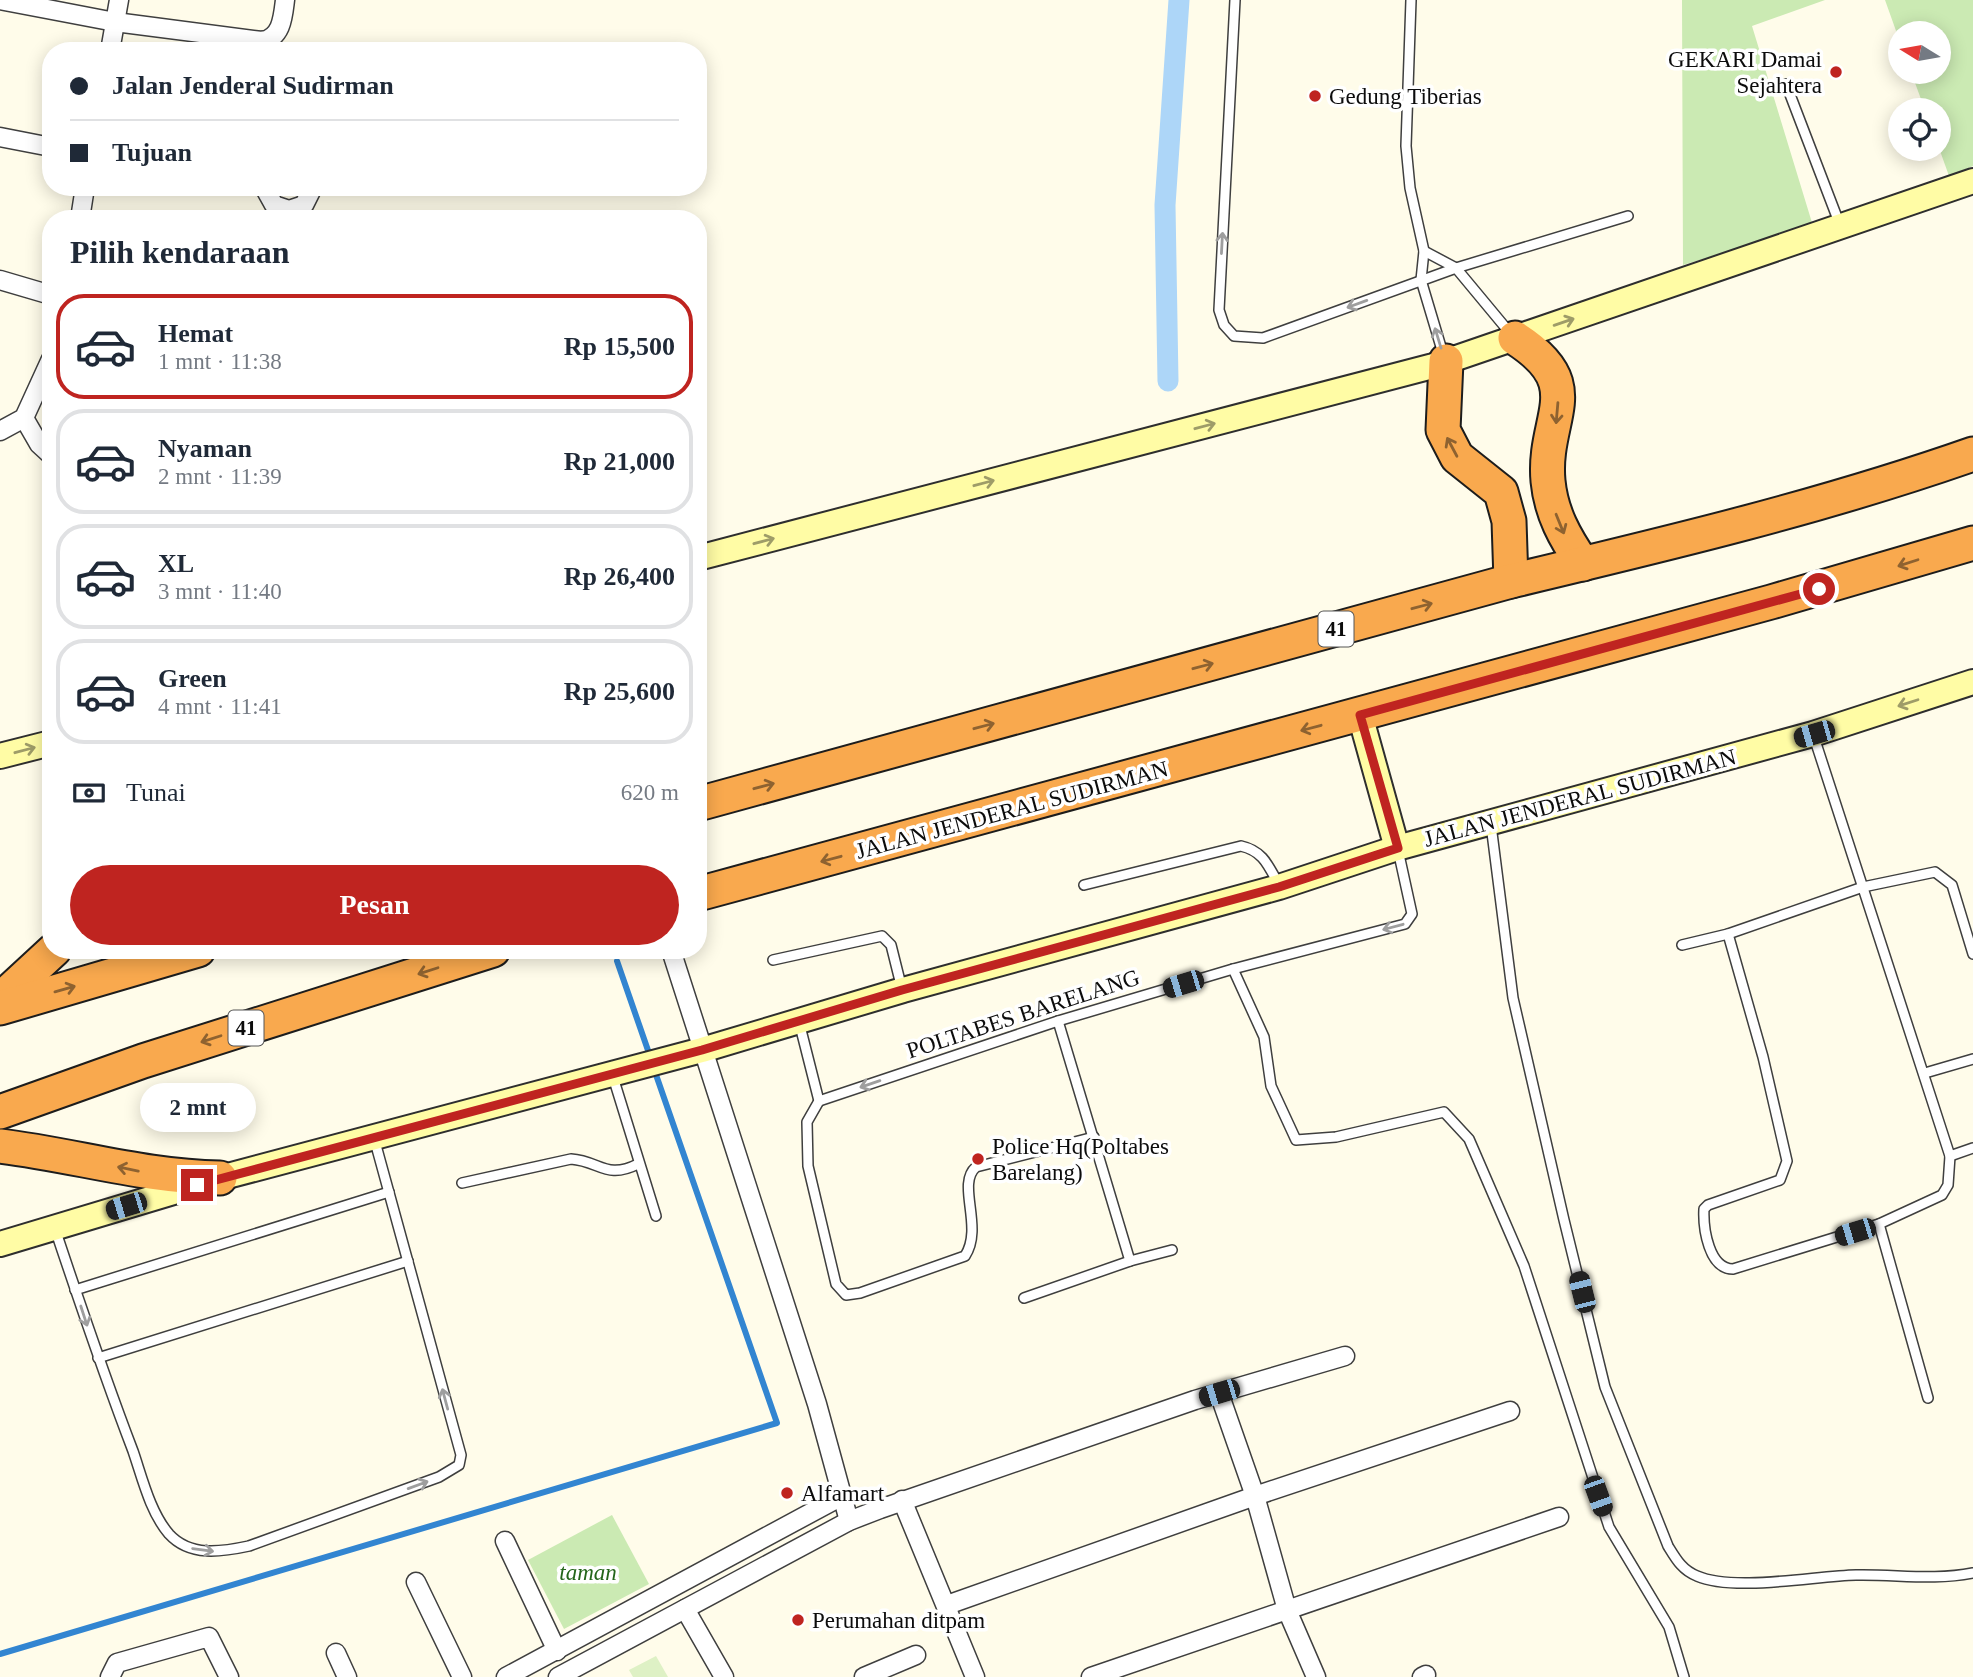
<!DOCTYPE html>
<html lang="id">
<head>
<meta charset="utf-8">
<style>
  :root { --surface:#fff; --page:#f6f6f7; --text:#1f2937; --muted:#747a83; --line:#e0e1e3; --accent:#bf2420 }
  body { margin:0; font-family:"Times New Roman",serif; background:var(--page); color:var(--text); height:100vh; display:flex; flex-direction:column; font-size:26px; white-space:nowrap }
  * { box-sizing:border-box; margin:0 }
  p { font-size:23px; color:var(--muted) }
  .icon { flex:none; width:38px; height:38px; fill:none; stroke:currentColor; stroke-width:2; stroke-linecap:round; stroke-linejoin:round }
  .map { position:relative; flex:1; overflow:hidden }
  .sheet { position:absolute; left:42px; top:210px; width:665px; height:749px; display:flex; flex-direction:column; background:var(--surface); border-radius:28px; box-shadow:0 4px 18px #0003 }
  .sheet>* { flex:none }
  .banner { position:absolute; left:42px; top:42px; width:665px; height:154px; border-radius:28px; box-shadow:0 4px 18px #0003; display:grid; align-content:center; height:154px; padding:0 28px; background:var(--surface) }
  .needle { width:46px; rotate:281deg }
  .tools { position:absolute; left:1888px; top:21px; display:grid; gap:14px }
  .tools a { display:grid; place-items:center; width:63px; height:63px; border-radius:50%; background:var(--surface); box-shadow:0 4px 18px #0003; font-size:35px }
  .end { position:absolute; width:32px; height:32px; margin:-16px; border:9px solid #bf2420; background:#fff; box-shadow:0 0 0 4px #fff }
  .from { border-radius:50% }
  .bubble { position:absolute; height:49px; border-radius:24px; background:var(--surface); box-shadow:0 4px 18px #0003; font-size:23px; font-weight:700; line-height:49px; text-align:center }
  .car { position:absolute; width:21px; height:42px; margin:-21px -10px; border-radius:9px; box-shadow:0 0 5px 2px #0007; background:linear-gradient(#222 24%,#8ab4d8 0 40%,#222 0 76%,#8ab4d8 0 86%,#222 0) }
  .banner b { display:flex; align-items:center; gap:24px; height:66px; font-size:26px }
  .banner b+b { border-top:2px solid var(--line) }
  .banner i { width:18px; height:18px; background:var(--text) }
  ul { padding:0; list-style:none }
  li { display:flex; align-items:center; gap:21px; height:105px; margin:0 14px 10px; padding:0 14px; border:4px solid var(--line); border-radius:28px }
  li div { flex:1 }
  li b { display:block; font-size:26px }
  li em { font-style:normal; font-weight:700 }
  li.current { border-color:var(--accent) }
  li>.icon { width:63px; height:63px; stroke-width:1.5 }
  h2 { padding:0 28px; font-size:32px; line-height:84px }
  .pay { display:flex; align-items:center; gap:18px; height:77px; padding:0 28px; font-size:26px }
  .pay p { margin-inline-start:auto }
  .primary-button { display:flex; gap:14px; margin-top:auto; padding:14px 28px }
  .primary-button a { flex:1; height:80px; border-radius:42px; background:var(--accent); color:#fff; font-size:28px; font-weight:700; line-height:80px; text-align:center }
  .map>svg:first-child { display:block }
  .green { fill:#cbeab3 }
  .pitch { fill:#def1c5 }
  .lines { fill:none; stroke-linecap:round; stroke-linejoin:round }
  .stream { stroke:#3285d1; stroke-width:6 }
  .canal { stroke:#add6f8; stroke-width:21 }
  .lane-casing { stroke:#3f3f3f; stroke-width:12 }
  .street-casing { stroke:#3f3f3f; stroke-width:21 }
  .secondary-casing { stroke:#2e2e2e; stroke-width:28 }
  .highway-casing { stroke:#1d1d1d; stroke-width:37 }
  .lane { stroke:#fff; stroke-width:9 }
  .street { stroke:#fff; stroke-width:18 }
  .secondary { stroke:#fffca5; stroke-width:24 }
  .highway { stroke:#f9a94e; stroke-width:33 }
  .oneway { stroke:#9e9e9e }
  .oneway2 { stroke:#9e9c68 }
  .oneway3 { stroke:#8e6230 }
  .route { stroke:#bf2420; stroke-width:9 }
  .poi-dot { fill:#bf2420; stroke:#fff; stroke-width:2.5 }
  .labels { text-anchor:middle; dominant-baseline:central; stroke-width:7; stroke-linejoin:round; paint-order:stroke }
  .shield { fill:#fff; stroke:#555; stroke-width:2 }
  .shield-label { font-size:21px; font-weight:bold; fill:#0c0c0c }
  .poi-label { font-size:23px; fill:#0c0c0c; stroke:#fff; text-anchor:start }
  .street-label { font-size:23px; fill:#0c0c0c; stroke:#fff }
  .park-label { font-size:23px; font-style:italic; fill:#24651a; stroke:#fff }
</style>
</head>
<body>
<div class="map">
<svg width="1973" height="1677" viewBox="0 0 1973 1677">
  <rect width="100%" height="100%" fill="#fffcea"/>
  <g class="green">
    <polygon points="1682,0 1825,0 1752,26 1813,226 1683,265"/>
    <polygon points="1885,0 1973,0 1973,166 1949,176 1939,148 1939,110 1925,110 1911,72 1939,72 1939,33 1900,33 1900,42"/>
    <polygon points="612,1515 649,1584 564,1629 528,1560"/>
  </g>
  <polygon class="pitch" points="656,1656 668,1677 633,1677 629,1670"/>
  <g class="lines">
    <g class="stream">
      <polyline points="617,961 651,1059"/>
      <polyline points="0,1654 777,1423 654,1069"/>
    </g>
    <polyline class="canal" points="1168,381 1165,205 1179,0"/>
    <defs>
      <g id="lane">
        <polyline points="1235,0 1219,310 1224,325 1234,336 1263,338 1456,268 1628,216"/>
        <polyline points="1411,0 1406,146 1410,188 1424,251 1421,280 1444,357"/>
        <polyline points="1786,84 1840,225"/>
        <polyline points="1424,251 1456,268 1510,333"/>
        <path d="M1491 825 1513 998 1564 1220 1605 1387 1668 1546C1676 1559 1682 1570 1697 1576 1734 1592 1814 1576 1856 1575 1896 1574 1933 1581 1973 1573"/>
        <path d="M1084 885 1241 846C1263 851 1268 865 1279 885"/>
        <path d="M1728 934 1763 1057 1787 1161 1780 1180 1708 1205 1704 1209C1703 1229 1709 1269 1733 1269L1879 1224 1942 1195 1948 1185 1950 1156 1813 734"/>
        <polyline points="1682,945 1728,934 1863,887 1935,872 1952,885 1973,954"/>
        <polyline points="773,960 882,936 891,945 902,989"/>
        <polyline points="1233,969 1264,1037 1271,1086 1296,1140 1336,1137 1444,1112 1469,1139 1524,1266 1609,1527 1669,1627 1684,1677"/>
        <polyline points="1058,1021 1130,1261 1172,1250"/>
        <polyline points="799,1022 819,1101 1058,1021 1233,969 1405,924 1412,914 1398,850"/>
        <polyline points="1925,1073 1973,1059"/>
        <polyline points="613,1077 656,1216"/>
        <path d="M819 1101 807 1122 808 1166 836 1284 846 1295 860 1293 965 1256C984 1227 956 1184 976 1167L1094 1137"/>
        <polyline points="1950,1156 1973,1148"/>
        <path d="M462 1183 571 1159C600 1161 606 1180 638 1164"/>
        <polyline points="1879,1224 1928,1398"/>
        <path d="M55 1229C80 1304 105 1378 133 1451 142 1477 150 1512 169 1534 190 1557 221 1552 249 1546L439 1477 459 1465 461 1455 374 1138"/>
        <polyline points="75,1290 389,1192"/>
        <polyline points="1024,1298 1130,1261"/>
        <polyline points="98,1358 408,1261"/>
      </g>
      <g id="street">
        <path d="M0 0 115 22 262 41C282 38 283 16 285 0"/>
        <polyline points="110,51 119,0"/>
        <polyline points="0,137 51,147"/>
        <polyline points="264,187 274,205 289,210 304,205 313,187"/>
        <polyline points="80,219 85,187"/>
        <polyline points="0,280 51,295"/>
        <polyline points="24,418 39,444 51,455"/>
        <polyline points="0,431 24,418 51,359"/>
        <polyline points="671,950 817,1404 849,1521"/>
        <polyline points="1219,1393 1255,1496 1287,1610 1316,1677"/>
        <polyline points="902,1500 975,1677"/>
        <polyline points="505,1541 557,1651"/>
        <polyline points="416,1582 462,1677"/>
        <polyline points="947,1605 1255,1496 1510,1411"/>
        <polyline points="685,1609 724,1677"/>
        <polyline points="336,1653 347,1677"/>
        <polyline points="110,1677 117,1663 209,1637 229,1677"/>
        <polyline points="506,1677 842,1496"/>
        <polyline points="558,1677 849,1521 880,1509 1195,1400 1345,1356"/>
        <polyline points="864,1677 916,1655"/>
        <polyline points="1091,1677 1559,1517"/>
        <polyline points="1422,1677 1426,1675"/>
      </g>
      <g id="secondary">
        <polyline points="698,558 1433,366 1973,181"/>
        <polyline points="1360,715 1397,848"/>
        <polyline points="0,756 51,743"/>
        <polyline points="0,1244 220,1178 702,1050 903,990 1279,887 1397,848 1813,734 1973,682"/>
      </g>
      <g id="highway">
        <path d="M1515 338C1590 386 1542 416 1548 481 1551 513 1565 538 1583 564"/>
        <polyline points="1446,361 1443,430 1457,457 1501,492 1509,521 1511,581"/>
        <path d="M698 804 1511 581C1666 544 1822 507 1973 454"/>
        <polyline points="698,894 1771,602 1973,543"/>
        <polyline points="0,1000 54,950"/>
        <polyline points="0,1008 198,950"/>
        <polyline points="0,1112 143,1061 493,950"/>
        <path d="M0 1146C74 1155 145 1177 220 1178"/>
      </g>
    </defs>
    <use href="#lane" class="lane-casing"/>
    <use href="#street" class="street-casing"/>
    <use href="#secondary" class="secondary-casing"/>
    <use href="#highway" class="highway-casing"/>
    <use href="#lane" class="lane"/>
    <use href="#street" class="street"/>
    <use href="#secondary" class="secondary"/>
    <use href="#highway" class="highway"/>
  </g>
  <defs><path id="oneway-shaft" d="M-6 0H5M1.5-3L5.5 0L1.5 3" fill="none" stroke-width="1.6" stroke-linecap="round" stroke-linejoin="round" transform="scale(1.75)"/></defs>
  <g class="oneway">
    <use href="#oneway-shaft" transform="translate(1222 243) rotate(-87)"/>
    <use href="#oneway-shaft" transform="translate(1357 304) rotate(160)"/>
    <use href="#oneway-shaft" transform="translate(1438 338) rotate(-107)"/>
    <use href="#oneway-shaft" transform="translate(1393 927) rotate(165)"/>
    <use href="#oneway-shaft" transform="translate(870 1084) rotate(161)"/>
    <use href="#oneway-shaft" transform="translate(84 1316) rotate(72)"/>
    <use href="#oneway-shaft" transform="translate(445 1399) rotate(-105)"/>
    <use href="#oneway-shaft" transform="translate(418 1485) rotate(-20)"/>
    <use href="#oneway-shaft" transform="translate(203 1550) rotate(8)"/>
  </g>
  <g class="oneway2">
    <use href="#oneway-shaft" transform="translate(1564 322) rotate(-19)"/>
    <use href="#oneway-shaft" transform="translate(1205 426) rotate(-15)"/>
    <use href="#oneway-shaft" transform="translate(984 483) rotate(-15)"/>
    <use href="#oneway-shaft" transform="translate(764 541) rotate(-15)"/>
    <use href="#oneway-shaft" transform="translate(1908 703) rotate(162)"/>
    <use href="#oneway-shaft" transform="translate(25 750) rotate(-15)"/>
  </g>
  <g class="oneway3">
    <use href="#oneway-shaft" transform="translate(1557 413) rotate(95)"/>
    <use href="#oneway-shaft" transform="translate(1452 447) rotate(-118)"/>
    <use href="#oneway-shaft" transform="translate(1560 524) rotate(68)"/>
    <use href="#oneway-shaft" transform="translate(1908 563) rotate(162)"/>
    <use href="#oneway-shaft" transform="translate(1422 606) rotate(-15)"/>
    <use href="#oneway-shaft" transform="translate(1203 666) rotate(-15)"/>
    <use href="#oneway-shaft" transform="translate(984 726) rotate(-15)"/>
    <use href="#oneway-shaft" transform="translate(1311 728) rotate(165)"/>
    <use href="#oneway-shaft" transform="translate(764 786) rotate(-15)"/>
    <use href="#oneway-shaft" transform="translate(831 859) rotate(165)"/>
    <use href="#oneway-shaft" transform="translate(428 971) rotate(162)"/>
    <use href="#oneway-shaft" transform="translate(65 989) rotate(-16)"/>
    <use href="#oneway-shaft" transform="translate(211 1039) rotate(162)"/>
    <use href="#oneway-shaft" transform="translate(128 1169) rotate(-168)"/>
  </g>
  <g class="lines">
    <polyline class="route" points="197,1185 702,1050 902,990 1279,887 1398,848 1360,715 1819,589"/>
  </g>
  <g class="poi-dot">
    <circle cx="1836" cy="72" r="7"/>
    <circle cx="1315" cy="96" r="7"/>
    <circle cx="978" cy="1159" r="7"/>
    <circle cx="787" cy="1493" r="7"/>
    <circle cx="798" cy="1620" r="7"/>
  </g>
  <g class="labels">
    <g class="shield">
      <rect x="1318.5" y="611.5" width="35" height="35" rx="5"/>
      <rect x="228.5" y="1010.5" width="35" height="35" rx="5"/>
    </g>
    <g class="shield-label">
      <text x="1336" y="629">41</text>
      <text x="246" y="1028">41</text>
    </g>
    <g class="poi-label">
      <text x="1822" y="59" text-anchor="end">GEKARI Damai<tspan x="1822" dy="26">Sejahtera</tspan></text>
      <text x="1329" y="96">Gedung Tiberias</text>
      <text x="992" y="1146">Police Hq(Poltabes<tspan x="992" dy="26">Barelang)</tspan></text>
      <text x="801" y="1493">Alfamart</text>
      <text x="812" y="1620">Perumahan ditpam</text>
    </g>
    <g class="street-label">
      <text transform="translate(1580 798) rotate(-15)">JALAN JENDERAL SUDIRMAN</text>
      <text transform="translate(1012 810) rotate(-15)">JALAN JENDERAL SUDIRMAN</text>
      <text transform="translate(1023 1014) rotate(-18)">POLTABES BARELANG</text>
    </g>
    <g class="park-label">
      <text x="588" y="1572">taman</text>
    </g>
  </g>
</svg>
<div class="tools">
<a><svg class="needle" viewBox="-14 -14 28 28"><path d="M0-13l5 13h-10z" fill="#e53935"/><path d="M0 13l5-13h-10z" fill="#747a83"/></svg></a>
<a><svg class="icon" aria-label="locate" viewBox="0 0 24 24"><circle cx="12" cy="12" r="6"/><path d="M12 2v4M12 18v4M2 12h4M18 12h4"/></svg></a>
</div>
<i class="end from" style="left:1819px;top:589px"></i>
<i class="end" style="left:197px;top:1185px"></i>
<div class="bubble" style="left:140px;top:1083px;width:116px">2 mnt</div>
<i class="car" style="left:1814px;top:734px;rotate:254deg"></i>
<i class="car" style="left:1183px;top:984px;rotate:253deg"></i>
<i class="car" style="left:126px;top:1206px;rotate:253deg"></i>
<i class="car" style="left:1855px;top:1232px;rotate:253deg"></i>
<i class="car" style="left:1582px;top:1292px;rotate:346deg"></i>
<i class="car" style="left:1219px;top:1393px;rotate:253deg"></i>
<i class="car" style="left:1598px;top:1496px;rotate:160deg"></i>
<div class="banner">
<b><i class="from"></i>Jalan Jenderal Sudirman</b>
<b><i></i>Tujuan</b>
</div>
<section class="sheet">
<h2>Pilih kendaraan</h2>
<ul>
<li class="current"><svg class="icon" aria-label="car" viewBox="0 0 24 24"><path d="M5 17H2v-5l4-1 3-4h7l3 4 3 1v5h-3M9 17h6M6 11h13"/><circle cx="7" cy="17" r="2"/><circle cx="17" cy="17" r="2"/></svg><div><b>Hemat</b><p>1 mnt · 11:38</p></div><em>Rp 15,500</em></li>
<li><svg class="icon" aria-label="car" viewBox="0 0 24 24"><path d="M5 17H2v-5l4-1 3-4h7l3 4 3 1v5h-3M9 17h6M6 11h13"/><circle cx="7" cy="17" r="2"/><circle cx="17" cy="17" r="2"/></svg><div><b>Nyaman</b><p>2 mnt · 11:39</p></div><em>Rp 21,000</em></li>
<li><svg class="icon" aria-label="car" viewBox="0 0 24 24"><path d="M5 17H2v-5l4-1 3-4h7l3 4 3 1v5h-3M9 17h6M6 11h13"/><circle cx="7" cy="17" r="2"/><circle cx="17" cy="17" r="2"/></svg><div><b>XL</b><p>3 mnt · 11:40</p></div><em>Rp 26,400</em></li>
<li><svg class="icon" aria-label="car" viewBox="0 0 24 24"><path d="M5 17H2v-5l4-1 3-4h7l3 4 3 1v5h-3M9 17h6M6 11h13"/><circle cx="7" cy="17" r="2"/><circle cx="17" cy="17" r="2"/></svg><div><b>Green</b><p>4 mnt · 11:41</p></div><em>Rp 25,600</em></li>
</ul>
<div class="pay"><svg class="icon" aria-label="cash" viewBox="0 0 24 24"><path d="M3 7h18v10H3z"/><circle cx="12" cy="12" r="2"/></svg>Tunai<p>620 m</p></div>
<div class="primary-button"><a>Pesan</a></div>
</section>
</div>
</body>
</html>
